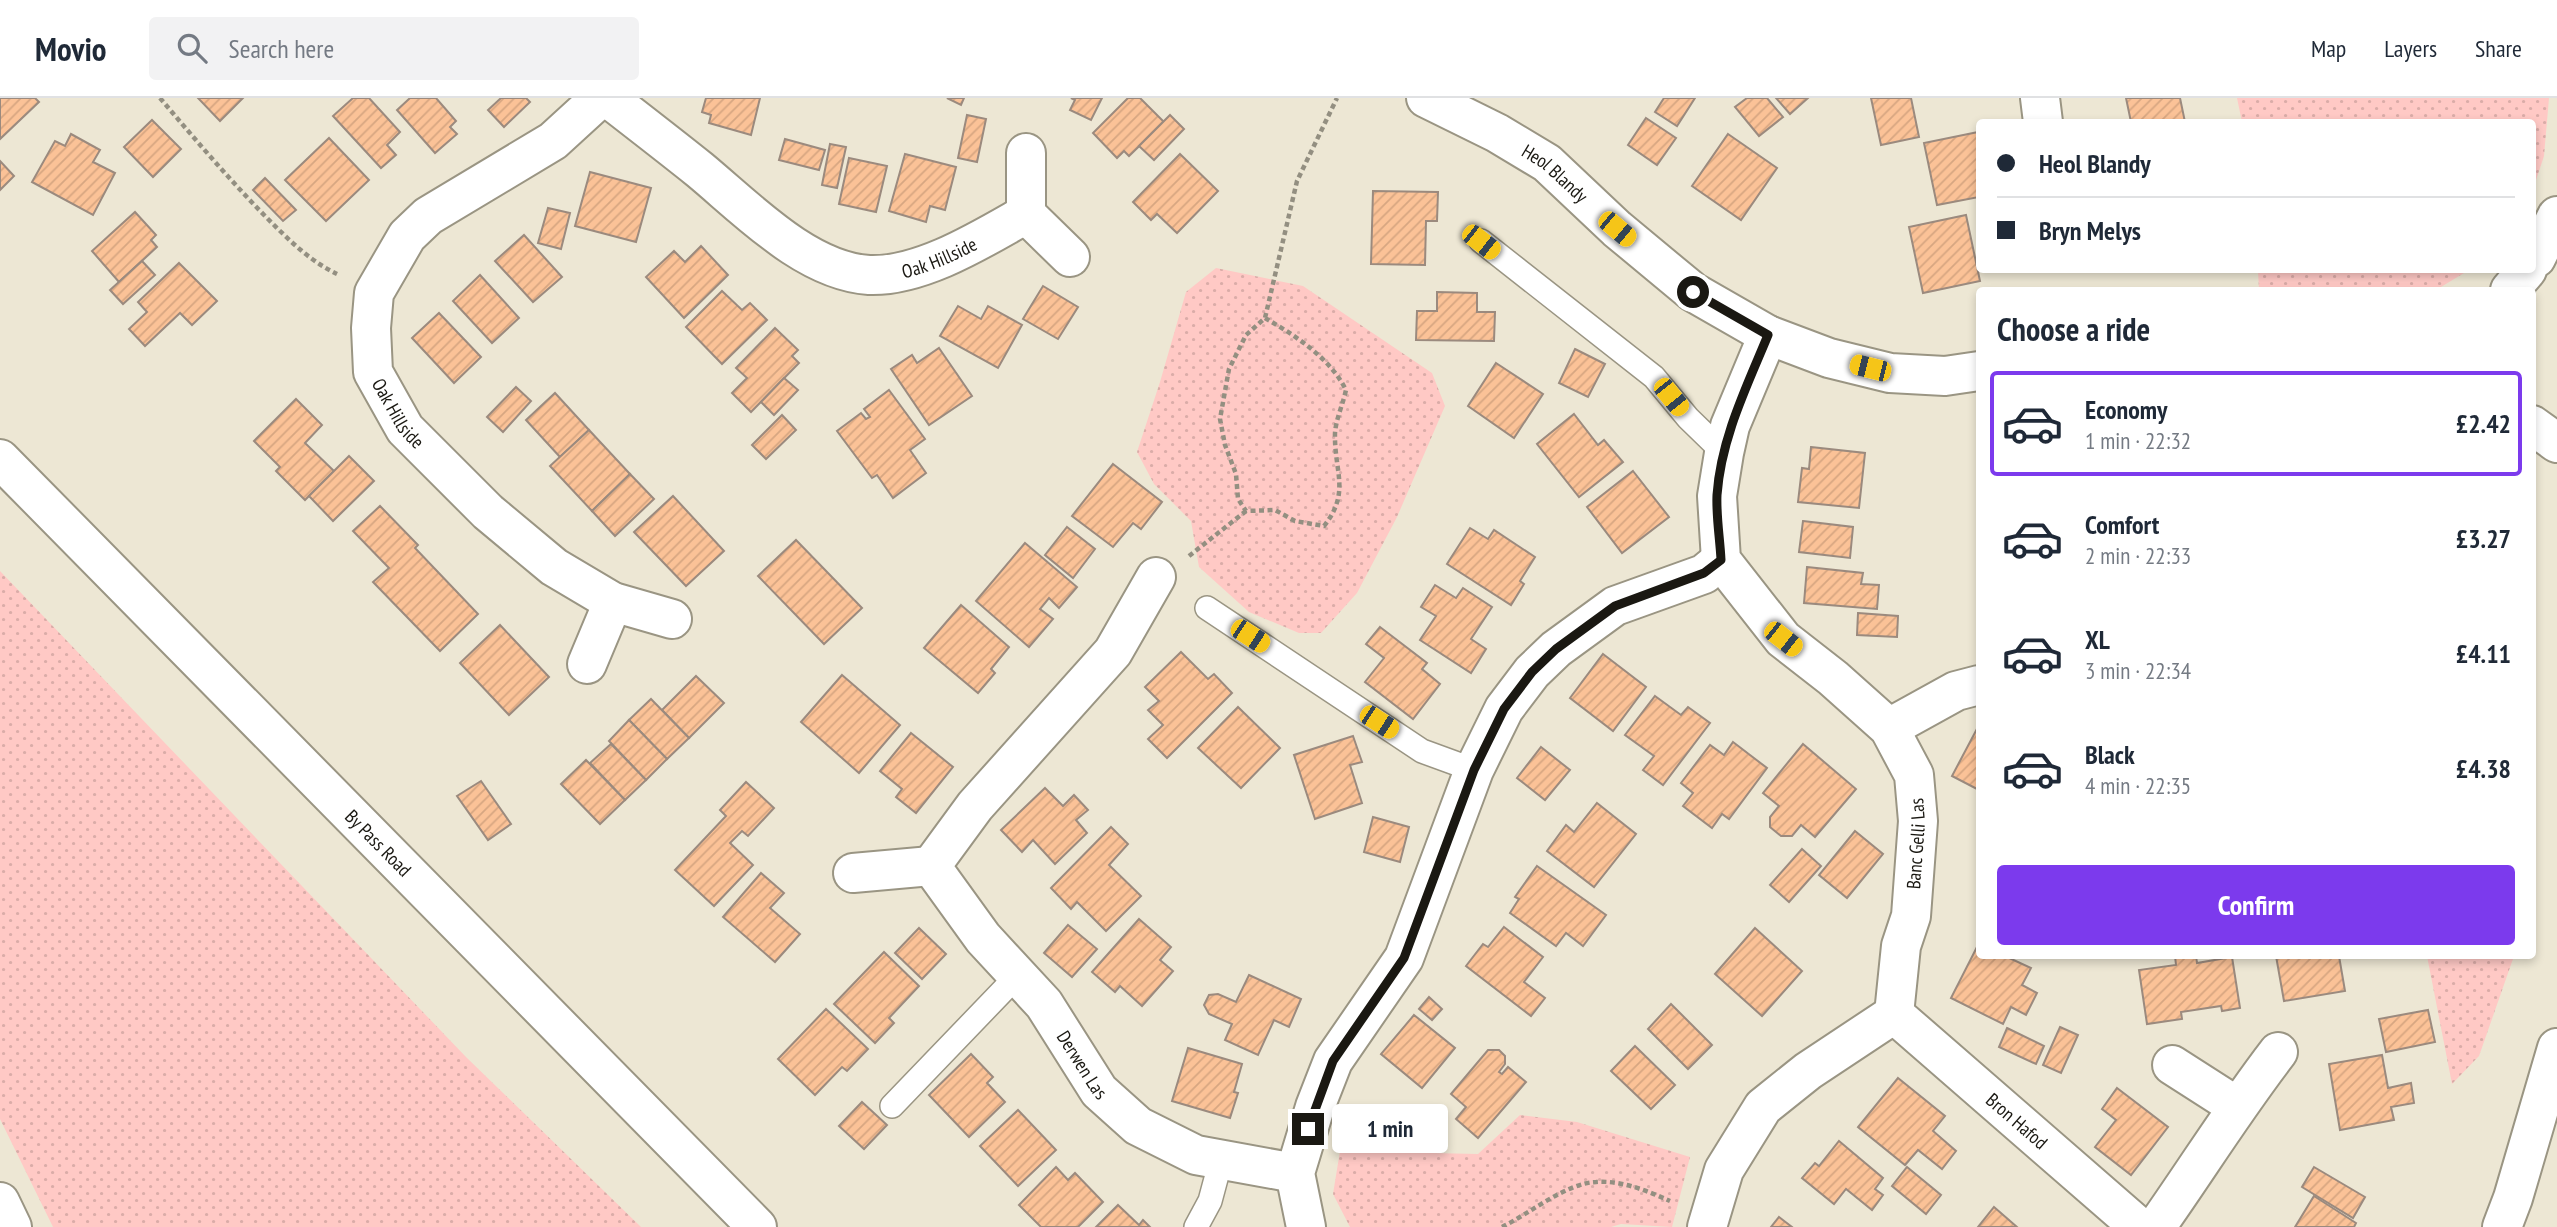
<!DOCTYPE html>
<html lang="en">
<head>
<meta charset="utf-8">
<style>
  :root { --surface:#fff; --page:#f2f2f3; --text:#1f2937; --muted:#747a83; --line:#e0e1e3; --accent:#7c3aed }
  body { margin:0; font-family:"PT Sans Narrow",sans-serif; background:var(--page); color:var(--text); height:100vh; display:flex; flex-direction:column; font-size:26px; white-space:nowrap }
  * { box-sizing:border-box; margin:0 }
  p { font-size:23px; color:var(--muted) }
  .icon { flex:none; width:38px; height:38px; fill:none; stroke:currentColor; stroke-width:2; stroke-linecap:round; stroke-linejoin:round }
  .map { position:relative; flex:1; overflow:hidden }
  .panel { position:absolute; left:1976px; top:189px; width:560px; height:672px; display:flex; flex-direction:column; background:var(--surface); border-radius:7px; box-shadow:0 4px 10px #0003 }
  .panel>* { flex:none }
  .hud { position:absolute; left:1976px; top:21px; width:560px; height:154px; border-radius:7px; box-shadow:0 4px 10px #0003; display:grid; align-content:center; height:154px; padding:0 21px; background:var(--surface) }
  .end { position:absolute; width:32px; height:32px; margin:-16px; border:9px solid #1a1812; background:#fff; box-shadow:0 0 0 4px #fff }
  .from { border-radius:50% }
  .bubble { position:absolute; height:49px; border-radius:7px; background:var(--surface); box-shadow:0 4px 10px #0003; font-size:23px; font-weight:700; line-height:49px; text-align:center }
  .car { position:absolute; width:21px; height:42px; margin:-21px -10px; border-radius:9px; box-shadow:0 0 5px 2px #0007; background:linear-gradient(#f5c518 24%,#345 0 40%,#f5c518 0 76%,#345 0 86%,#f5c518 0) }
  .hud b { display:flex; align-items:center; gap:24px; height:66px; font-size:26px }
  .hud b+b { border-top:2px solid var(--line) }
  .hud i { width:18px; height:18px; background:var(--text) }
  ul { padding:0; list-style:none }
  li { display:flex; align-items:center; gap:21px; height:105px; margin:0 14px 10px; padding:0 7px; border:4px solid transparent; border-radius:7px }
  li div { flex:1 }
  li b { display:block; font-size:26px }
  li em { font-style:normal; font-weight:700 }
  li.selected { border-color:var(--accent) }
  li>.icon { width:63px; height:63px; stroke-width:1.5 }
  h2 { padding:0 21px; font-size:32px; line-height:84px }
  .button { display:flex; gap:14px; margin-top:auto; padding:14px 21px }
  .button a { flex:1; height:80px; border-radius:7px; background:var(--accent); color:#fff; font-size:28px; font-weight:700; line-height:80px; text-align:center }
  header { display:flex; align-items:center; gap:42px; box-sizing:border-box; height:98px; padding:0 35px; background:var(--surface); border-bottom:2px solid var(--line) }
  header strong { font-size:33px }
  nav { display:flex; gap:38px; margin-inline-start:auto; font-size:24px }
  .search { width:490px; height:63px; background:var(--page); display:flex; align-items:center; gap:18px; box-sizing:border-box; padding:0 24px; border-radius:7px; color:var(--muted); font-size:26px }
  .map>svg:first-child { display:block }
  .grass { fill:url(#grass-dots) }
  .building { fill:url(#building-hatch); stroke:#9b8a7e; stroke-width:2 }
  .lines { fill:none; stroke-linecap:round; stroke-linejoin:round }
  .lane-casing { stroke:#9a9583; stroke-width:26 }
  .street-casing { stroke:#9a9583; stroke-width:42 }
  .secondary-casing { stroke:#9a9583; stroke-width:42 }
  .primary-casing { stroke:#9a9583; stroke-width:42 }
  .path { stroke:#938f81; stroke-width:4.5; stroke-dasharray:5 3.5; stroke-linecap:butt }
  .lane { stroke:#fff; stroke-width:23 }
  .street { stroke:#fff; stroke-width:38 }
  .secondary { stroke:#fff; stroke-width:38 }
  .primary { stroke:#fff; stroke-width:38 }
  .route { stroke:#1a1812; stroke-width:9 }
  .labels { text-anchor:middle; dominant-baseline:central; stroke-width:7; stroke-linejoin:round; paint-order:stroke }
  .street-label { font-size:19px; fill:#1a1812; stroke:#ede7d4 }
</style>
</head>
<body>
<header>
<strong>Movio</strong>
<div class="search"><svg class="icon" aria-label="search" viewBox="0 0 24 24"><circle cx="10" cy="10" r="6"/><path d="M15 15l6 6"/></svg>Search here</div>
<nav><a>Map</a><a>Layers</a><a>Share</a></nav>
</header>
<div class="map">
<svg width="2557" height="1129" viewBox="0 0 2557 1129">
  <defs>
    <pattern id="grass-dots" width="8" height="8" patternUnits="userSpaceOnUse" patternTransform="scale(1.75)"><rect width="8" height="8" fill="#ffc9c5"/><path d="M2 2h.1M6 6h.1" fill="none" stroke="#daaca8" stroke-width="1.8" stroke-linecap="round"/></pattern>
    <pattern id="building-hatch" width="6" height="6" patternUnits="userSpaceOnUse" patternTransform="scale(1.75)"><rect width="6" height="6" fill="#fbc297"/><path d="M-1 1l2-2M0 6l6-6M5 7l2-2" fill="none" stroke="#d7a681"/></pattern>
  </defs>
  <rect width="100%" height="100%" fill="#ede7d4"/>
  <g class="grass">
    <polygon points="2237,0 2549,0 2544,58 2532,94 2532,24 2242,24"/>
    <polygon points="1216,170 1303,188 1432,275 1445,308 1397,419 1357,495 1321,535 1299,535 1249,514 1199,469 1191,423 1154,386 1137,354 1160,284 1186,194"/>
    <polygon points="2258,172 2469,172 2436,192 2259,192"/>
    <polygon points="0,473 466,959 641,1129 53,1129 0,1021"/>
    <polygon points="2427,858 2514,858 2479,958 2452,986"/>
    <polygon points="1520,1017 1577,1024 1690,1059 1672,1129 1621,1126 1611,1129 1350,1129 1333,1096 1340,1053 1478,1056"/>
  </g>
  <g class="building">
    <polygon points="0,0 35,0 39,4 0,41"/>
    <polygon points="198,0 243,0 220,23"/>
    <polygon points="353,0 369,0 400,34 387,47 396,57 381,70 333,18"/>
    <polygon points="410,0 436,0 456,23 450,29 457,36 435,55 397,12"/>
    <polygon points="501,0 526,0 530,4 504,29 488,12"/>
    <polygon points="706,0 760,0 751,37 709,25 711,17 702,14"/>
    <polygon points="947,0 964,0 961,7"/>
    <polygon points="1071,0 1102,0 1091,22 1070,12 1075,2"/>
    <polygon points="1128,0 1140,0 1164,24 1129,58 1124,53 1117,60 1093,35"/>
    <polygon points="1664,0 1695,0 1677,28 1655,14"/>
    <polygon points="1747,0 1767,0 1783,19 1759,38 1735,9"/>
    <polygon points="1776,0 1808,0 1790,16"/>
    <polygon points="1871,0 1911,0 1919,39 1881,47"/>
    <polygon points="2126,0 2180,0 2185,24 2131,24"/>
    <polygon points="967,17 986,21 977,64 958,60"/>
    <polygon points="1170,17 1184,31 1154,62 1139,48"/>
    <polygon points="1646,20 1676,40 1657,67 1628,47"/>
    <polygon points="152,22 181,51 153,79 124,49"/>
    <polygon points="1978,34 1979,99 1937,107 1924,45"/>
    <polygon points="71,36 100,52 93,64 115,75 93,117 32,84 55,43 65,48"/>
    <polygon points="1728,36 1777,70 1741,122 1692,88"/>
    <polygon points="329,40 369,82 326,123 285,82"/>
    <polygon points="785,41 825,52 819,72 779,62"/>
    <polygon points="830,46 846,49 837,90 822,87"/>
    <polygon points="905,56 956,69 945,112 930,108 926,124 889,113"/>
    <polygon points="1180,56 1218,93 1177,135 1157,116 1151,122 1133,104"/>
    <polygon points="849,60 887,68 876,114 839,106"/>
    <polygon points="0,63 14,78 0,92"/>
    <polygon points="590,74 651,90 636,144 575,128"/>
    <polygon points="265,80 296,112 283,123 253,92"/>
    <polygon points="1373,93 1438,94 1437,123 1426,123 1425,167 1371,166"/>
    <polygon points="548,110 570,115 561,151 538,145"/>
    <polygon points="135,114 156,137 151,142 157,149 119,184 92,153"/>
    <polygon points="1966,117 1980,183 1923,195 1909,129"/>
    <polygon points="524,137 562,179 533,204 495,163"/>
    <polygon points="701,148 728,177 684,220 646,179 674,153 685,164"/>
    <polygon points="142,163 155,177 123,206 110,192"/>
    <polygon points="179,165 217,203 192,227 180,215 145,248 129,231 147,214 138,204"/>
    <polygon points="480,177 519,220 492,245 453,203"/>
    <polygon points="1043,188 1078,209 1058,241 1023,221"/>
    <polygon points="722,193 742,212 750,205 767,222 722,266 686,229"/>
    <polygon points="1437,194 1477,195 1477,214 1495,214 1494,243 1416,242 1417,213 1437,213"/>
    <polygon points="958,208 981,221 988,208 1022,227 998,270 940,238"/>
    <polygon points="439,215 481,259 454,285 412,240"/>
    <polygon points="775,230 798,252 792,258 799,265 751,314 732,295 747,280 736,270"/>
    <polygon points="939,250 972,298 929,327 891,271 912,257 917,265"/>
    <polygon points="1575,251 1605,266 1588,299 1559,285"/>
    <polygon points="1496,265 1543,296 1514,340 1468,308"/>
    <polygon points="784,280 798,292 774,317 761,304"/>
    <polygon points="516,289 531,303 503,334 487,319"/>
    <polygon points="889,292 925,341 910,352 926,375 893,400 877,377 872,380 837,333 861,315 866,321 870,319 864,311"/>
    <polygon points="555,295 589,332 560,359 526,322"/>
    <polygon points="296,301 322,327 305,345 334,373 305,402 276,373 280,369 254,343"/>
    <polygon points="1574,316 1598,347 1604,342 1623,364 1579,399 1537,346"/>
    <polygon points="782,317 796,332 766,361 752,347"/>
    <polygon points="589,332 630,376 592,413 550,368"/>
    <polygon points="1811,349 1865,355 1859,410 1798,404 1802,370 1809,371"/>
    <polygon points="349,358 374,383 333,423 309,398"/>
    <polygon points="1113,366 1162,404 1141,431 1133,425 1113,449 1072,418"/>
    <polygon points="1633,373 1669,419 1622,455 1587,409"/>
    <polygon points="630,376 654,401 615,438 592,413"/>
    <polygon points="673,398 724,453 686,488 634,434"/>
    <polygon points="380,408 418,447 415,450 478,516 440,553 373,484 389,470 353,433"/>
    <polygon points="1803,423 1853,429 1850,460 1799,454"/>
    <polygon points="1067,429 1095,451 1073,480 1045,457"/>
    <polygon points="1470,430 1488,441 1494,432 1535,459 1520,483 1524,486 1511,507 1447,466"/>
    <polygon points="796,442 862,510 824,546 758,478"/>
    <polygon points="1025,445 1077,489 1059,510 1049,500 1040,511 1053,521 1029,549 976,503"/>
    <polygon points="1807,469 1863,475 1861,486 1879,487 1877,511 1804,505"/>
    <polygon points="1435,487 1456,500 1463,490 1492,509 1471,541 1486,551 1471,575 1420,542 1436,518 1421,509"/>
    <polygon points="961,507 1009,549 991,571 995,575 978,595 924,550"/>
    <polygon points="1858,515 1898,518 1897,539 1857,537"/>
    <polygon points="500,527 549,579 509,617 460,565"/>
    <polygon points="1380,529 1427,565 1422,571 1440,586 1413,621 1365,584 1384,560 1366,546"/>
    <polygon points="1181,554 1208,581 1214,576 1232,595 1167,660 1148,641 1163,627 1148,612 1159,603 1145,589"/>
    <polygon points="1603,556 1646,589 1613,633 1570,600"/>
    <polygon points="842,577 900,627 859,675 801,624"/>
    <polygon points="696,578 724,605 689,640 662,612"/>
    <polygon points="1655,598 1681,617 1688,609 1710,625 1663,687 1643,672 1654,658 1625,637"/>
    <polygon points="651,601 689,640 667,661 629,622"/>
    <polygon points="1238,609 1280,650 1241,690 1198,650"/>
    <polygon points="629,622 667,661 646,682 609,643"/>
    <polygon points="1979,627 1979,692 1952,678"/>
    <polygon points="911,635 953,669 916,715 896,699 902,691 880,673"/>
    <polygon points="1353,638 1362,664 1350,667 1362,705 1315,721 1294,657"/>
    <polygon points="1733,644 1767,670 1729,721 1722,716 1712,730 1683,708 1693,695 1681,685 1710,647 1724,657"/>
    <polygon points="611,646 646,682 625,702 590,665"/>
    <polygon points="1803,646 1856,691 1815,739 1801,727 1792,738 1781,738 1770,729 1770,719 1779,708 1763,695"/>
    <polygon points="1541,649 1570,672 1545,702 1517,680"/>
    <polygon points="586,662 625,702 600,726 561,686"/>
    <polygon points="481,683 511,726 488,742 457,698"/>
    <polygon points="746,684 774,710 748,738 742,733 730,745 753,767 714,808 675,772 726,718 720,712"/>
    <polygon points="1045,690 1063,708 1074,697 1088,712 1076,722 1087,735 1055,766 1033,742 1022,754 1001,732"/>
    <polygon points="1597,705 1636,736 1594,789 1547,753 1566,727 1574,734"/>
    <polygon points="1373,719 1409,729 1400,764 1364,754"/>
    <polygon points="1111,729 1128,746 1109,767 1141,798 1106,833 1077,804 1071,811 1051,790"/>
    <polygon points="1855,733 1883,756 1847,800 1819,777"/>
    <polygon points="1802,751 1821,768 1789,804 1770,787"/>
    <polygon points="1537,768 1606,817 1583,848 1566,835 1556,848 1510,815 1519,801 1515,799"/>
    <polygon points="761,775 784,795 770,810 800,836 775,864 723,819"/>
    <polygon points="1139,821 1171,849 1160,862 1173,873 1142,908 1120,888 1115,894 1092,874"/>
    <polygon points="1068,827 1097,851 1072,879 1044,855"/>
    <polygon points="1504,829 1543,859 1524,884 1545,900 1531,918 1466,868 1483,846 1488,849"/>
    <polygon points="919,830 946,856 922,881 895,855"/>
    <polygon points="1755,830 1802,873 1762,918 1715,876"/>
    <polygon points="1979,845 1979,858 2005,858 2031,870 2022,887 2037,895 2026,917 2011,909 2003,926 1951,900"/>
    <polygon points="884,854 919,888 889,920 894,925 875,945 834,906"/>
    <polygon points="2175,858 2196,858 2197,865 2232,859 2240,910 2222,913 2221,908 2181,914 2182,921 2147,926 2139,872 2176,867"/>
    <polygon points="2276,858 2339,858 2345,893 2284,903"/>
    <polygon points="1249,877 1301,901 1289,929 1274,922 1258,957 1225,942 1232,926 1209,916 1204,907 1209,897 1218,896 1236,904"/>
    <polygon points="1429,899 1442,911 1432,922 1419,911"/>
    <polygon points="1671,906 1712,947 1688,971 1648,931"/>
    <polygon points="826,911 868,951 847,973 842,969 815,997 778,961"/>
    <polygon points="2428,912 2435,944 2386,954 2379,921"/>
    <polygon points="1414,917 1455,950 1422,990 1381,956"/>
    <polygon points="2060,929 2078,937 2061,975 2043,967"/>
    <polygon points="2007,930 2044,948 2036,966 1999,949"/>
    <polygon points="1635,948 1675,987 1651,1011 1611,973"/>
    <polygon points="1188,950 1242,966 1234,994 1238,995 1230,1020 1172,1003"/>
    <polygon points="1488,952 1499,952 1505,958 1505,966 1499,974 1502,976 1508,969 1526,984 1478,1040 1456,1021 1466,1009 1451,996"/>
    <polygon points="971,956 993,979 987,985 1005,1004 969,1039 929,997"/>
    <polygon points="2382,957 2388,990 2411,985 2414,1005 2391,1009 2394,1022 2340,1032 2329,966"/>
    <polygon points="1898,980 1945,1018 1933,1033 1956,1053 1942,1071 1918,1052 1905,1067 1858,1029"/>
    <polygon points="2117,990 2168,1029 2131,1077 2095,1049 2116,1022 2102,1011"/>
    <polygon points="862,1004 887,1027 864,1051 839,1028"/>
    <polygon points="1018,1012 1056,1052 1018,1088 980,1048"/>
    <polygon points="1839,1043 1883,1080 1875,1091 1883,1097 1872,1112 1846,1091 1834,1106 1802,1080 1815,1065 1819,1068"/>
    <polygon points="1056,1069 1068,1082 1075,1075 1103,1104 1078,1129 1041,1129 1019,1107"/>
    <polygon points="1907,1069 1941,1097 1926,1116 1892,1088"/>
    <polygon points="2314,1069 2365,1099 2353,1120 2302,1089"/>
    <polygon points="2314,1098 2356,1125 2354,1129 2295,1129"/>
    <polygon points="1118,1107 1139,1127 1143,1122 1150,1129 1096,1129"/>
    <polygon points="1994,1109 2017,1129 1978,1129"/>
    <polygon points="1779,1119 1792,1129 1771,1129"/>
  </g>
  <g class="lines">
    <defs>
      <g id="lane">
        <polyline points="1481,143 1654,279 1688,320 1724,355"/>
        <polyline points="1207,510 1422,653 1474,672"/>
        <polyline points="892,1008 1017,878"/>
        <polyline points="1196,1129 1210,1103 1221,1062"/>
      </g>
      <g id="street">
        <path id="s1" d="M600 0 553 43 428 118 407 138 374 195 371 230 373 274 405 331 488 414 554 469 613 504 672 521"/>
        <path id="s2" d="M608 0C639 24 670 48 700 72 747 111 806 173 869 177 921 179 982 141 1026 116V55"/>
        <polyline points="2040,0 2043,24"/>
        <polyline points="1026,116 1070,159"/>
        <path id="s3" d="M1156 479 1113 554 975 708 931 768 983 840 1044 906 1099 993 1138 1028 1196 1057 1295 1075"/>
        <polyline points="587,566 613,504"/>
        <polyline points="1889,630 1956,593 1979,587"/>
        <polyline points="853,775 931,768"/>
        <path id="s4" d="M1894 916 2139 1129"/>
        <polyline points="2172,967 2236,1008"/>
        <polyline points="1306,1129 1295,1075 1315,1009 1333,963 1404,860 1474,672 1504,611 1532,574 1556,551 1615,508 1704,476 1721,462"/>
        <path id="s5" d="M1707 1129 1724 1072 1763 1009 1808 973 1894 916 1901 848 1911 818 1918 723 1914 677 1889 630 1833 580 1783 541 1721 462 1717 398 1724 355 1730 328 1768 237"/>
        <path d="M2156 1129C2197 1071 2234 1011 2278 954"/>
      </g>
      <g id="secondary">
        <path id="s6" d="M1426 0 1497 35 1547 65 1617 131 1693 194 1768 237 1829 260 1890 275 1945 278 1979 273"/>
        <polyline points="2536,160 2557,118"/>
        <polyline points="2510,192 2527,172"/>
        <polyline points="2532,327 2557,345"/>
        <polyline points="0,1104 12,1129"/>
        <polyline points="2502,1129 2513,1100 2557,950"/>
      </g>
      <g id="primary">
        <path id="s7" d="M0 361 757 1129"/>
      </g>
    </defs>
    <use href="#lane" class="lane-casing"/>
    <use href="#street" class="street-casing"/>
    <use href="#secondary" class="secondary-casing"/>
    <use href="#primary" class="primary-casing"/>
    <g class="path">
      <path d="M160 0C194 40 228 80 265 118 287 140 308 162 337 176"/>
      <path d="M1265 220C1296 238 1330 260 1346 292 1343 306 1336 321 1335 335 1334 374 1351 394 1324 428L1295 423 1275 412 1246 413 1238 401 1236 376 1225 347 1220 321 1229 271 1246 237 1265 220 1297 83 1337 0"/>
      <polyline points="1189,458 1246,413"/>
      <path d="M1502 1129C1529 1116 1566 1085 1596 1084 1621 1082 1648 1093 1670 1103"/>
    </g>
    <use href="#lane" class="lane"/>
    <use href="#street" class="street"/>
    <use href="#secondary" class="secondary"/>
    <use href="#primary" class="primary"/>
  </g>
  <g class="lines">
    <path class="route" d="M1308 1031 1333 963 1404 860 1474 672 1504 611 1532 574 1556 551 1615 508 1704 475 1721 462C1720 441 1716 418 1717 397 1721 340 1747 288 1768 237L1693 194"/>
  </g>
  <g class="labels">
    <g class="street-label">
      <text stroke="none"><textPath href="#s6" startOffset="150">Heol Blandy</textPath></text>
      <text stroke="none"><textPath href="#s2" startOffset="392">Oak Hillside</textPath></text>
      <text stroke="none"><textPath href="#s1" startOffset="432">Oak Hillside</textPath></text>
      <text stroke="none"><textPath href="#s5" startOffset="467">Banc Gelli Las</textPath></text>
      <text stroke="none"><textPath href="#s7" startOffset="539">By Pass Road</textPath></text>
      <text stroke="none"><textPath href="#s3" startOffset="618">Derwen Las</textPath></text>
      <text stroke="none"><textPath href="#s4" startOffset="163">Bron Hafod</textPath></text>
    </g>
  </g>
</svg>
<i class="end from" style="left:1693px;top:194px"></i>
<i class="end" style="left:1308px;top:1031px"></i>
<div class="bubble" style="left:1332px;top:1006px;width:116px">1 min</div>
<i class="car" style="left:1617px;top:131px;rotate:130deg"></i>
<i class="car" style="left:1481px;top:144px;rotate:128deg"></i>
<i class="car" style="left:1870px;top:270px;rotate:284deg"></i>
<i class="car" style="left:1671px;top:299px;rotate:141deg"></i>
<i class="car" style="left:1250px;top:538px;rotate:123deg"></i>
<i class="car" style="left:1783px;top:541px;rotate:128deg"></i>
<i class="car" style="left:1379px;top:624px;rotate:123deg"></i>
<div class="hud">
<b><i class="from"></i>Heol Blandy</b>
<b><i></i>Bryn Melys</b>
</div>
<section class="panel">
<h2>Choose a ride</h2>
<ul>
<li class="selected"><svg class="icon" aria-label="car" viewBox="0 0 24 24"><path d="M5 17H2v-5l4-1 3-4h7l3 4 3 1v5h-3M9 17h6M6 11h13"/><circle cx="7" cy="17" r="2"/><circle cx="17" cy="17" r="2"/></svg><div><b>Economy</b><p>1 min · 22:32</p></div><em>£2.42</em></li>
<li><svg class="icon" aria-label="car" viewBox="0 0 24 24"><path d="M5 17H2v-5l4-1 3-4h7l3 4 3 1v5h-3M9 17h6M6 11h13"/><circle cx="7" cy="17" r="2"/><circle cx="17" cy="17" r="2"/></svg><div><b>Comfort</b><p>2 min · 22:33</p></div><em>£3.27</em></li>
<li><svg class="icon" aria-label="car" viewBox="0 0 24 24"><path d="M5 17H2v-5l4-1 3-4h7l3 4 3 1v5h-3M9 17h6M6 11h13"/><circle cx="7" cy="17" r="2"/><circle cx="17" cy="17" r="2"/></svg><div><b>XL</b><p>3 min · 22:34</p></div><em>£4.11</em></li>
<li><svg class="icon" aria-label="car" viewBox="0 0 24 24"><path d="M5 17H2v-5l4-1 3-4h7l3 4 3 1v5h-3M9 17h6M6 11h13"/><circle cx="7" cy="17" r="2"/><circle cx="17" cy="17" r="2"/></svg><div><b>Black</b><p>4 min · 22:35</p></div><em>£4.38</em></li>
</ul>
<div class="button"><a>Confirm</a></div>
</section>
</div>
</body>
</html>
